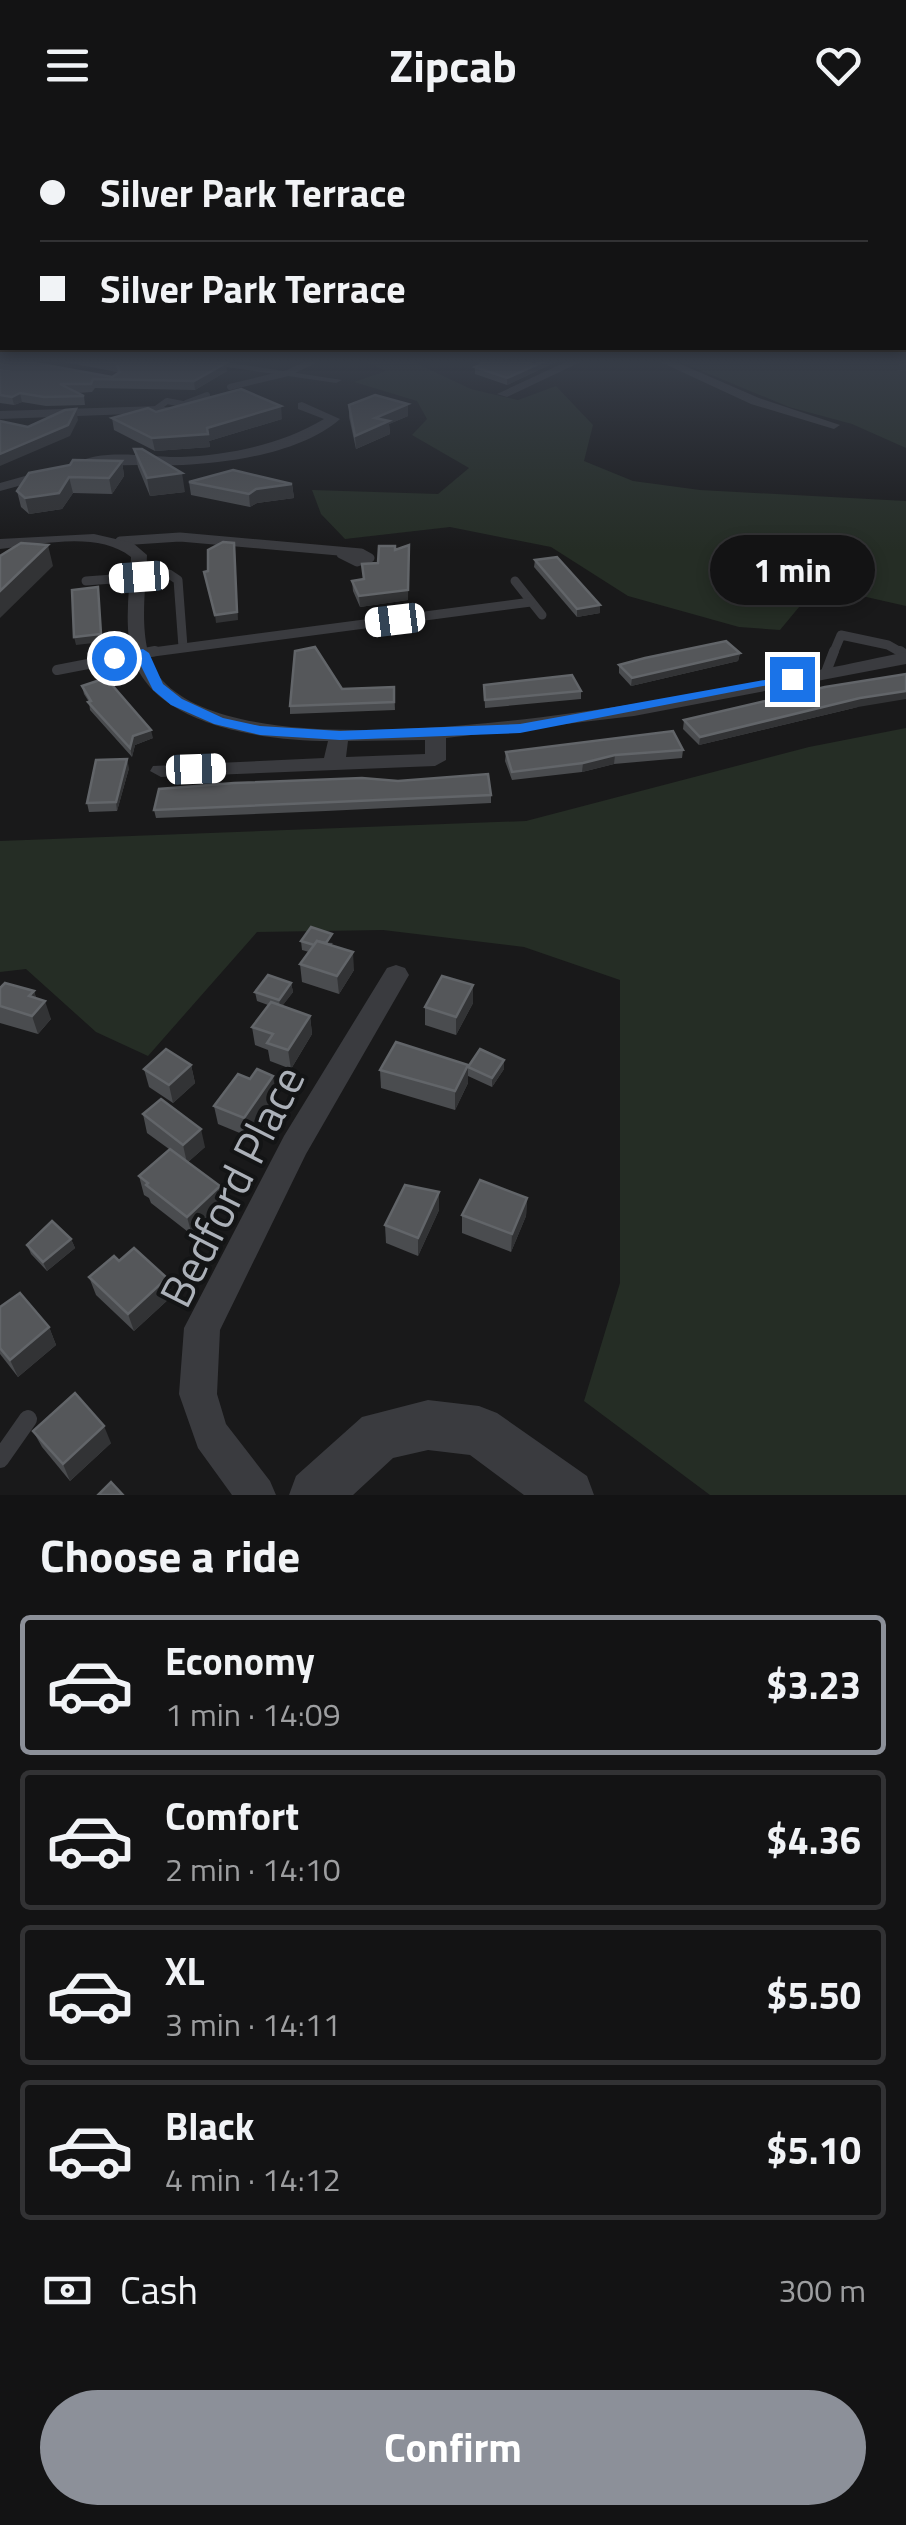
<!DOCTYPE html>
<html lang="en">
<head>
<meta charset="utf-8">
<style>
  :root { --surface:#131314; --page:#1c1c1d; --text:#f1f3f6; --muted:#9d9ea0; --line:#323234; --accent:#8c9099 }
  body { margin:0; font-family:"Titillium Web",sans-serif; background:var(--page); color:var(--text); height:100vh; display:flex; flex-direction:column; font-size:38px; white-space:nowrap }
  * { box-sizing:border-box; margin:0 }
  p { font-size:32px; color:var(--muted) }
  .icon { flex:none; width:55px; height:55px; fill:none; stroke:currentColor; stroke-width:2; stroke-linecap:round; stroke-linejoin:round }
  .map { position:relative; height:1365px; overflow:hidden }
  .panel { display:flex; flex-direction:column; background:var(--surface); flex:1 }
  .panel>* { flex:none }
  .guide { position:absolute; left:0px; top:0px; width:908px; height:220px; box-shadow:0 5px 15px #0003,0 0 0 2px var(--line); display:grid; align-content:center; height:220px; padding:0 40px; background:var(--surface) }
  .end { position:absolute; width:45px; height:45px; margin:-22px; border:12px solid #1a73e8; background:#fff; box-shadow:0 0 0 5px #fff }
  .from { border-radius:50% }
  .bubble { position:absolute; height:70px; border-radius:35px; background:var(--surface); box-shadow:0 5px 15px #0003,0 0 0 2px var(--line); font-size:32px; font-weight:700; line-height:70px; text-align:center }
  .car { position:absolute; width:30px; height:60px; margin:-30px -15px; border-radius:12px; box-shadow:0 0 8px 2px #0007; background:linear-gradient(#fff 24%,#345 0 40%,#fff 0 76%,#345 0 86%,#fff 0) }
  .guide b { display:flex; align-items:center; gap:35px; height:95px; font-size:38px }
  .guide b+b { border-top:2px solid var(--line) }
  .guide i { width:25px; height:25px; background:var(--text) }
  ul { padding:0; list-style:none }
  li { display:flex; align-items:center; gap:30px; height:140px; margin:0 20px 15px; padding:0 20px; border:5px solid var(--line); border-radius:10px }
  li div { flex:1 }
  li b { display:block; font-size:38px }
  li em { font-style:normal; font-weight:700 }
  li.on { border-color:var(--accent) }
  li>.icon { width:90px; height:90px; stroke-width:1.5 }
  h2 { padding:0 40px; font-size:45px; line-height:120px }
  .pay { display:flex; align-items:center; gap:25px; height:110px; padding:0 40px; font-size:38px }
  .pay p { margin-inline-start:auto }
  .button { display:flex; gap:20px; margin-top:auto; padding:20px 40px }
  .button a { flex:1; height:115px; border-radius:60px; background:var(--accent); color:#fff; font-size:40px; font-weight:700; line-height:115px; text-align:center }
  header { display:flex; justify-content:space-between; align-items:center; height:130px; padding:0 40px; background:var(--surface); font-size:45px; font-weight:700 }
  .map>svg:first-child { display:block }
  .green { fill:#252d25 }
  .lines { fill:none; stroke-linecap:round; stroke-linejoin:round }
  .service-far3 { stroke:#3a3b3f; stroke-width:6 }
  .service-far2 { stroke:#3a3b3f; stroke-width:9 }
  .service-far1 { stroke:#3a3b3f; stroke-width:10 }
  .service { stroke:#3a3b3f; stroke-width:18 }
  .minor { fill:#3a3b3f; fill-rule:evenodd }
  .tertiary { fill:#3a3b3f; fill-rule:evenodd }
  .wall { fill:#4a4c4f }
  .shaded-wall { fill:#323335 }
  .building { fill:#55575a; stroke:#626569; stroke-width:2.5 }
  .route { fill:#1a73e8 }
  .labels { text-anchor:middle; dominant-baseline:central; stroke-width:8; stroke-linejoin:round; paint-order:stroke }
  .near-street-label { font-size:45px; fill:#acb1b9; stroke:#131415 }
</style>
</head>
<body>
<header><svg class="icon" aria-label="menu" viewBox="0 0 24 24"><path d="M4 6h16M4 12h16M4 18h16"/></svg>Zipcab<svg class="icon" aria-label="heart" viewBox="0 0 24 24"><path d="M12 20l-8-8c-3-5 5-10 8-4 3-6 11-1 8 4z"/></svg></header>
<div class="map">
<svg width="906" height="1365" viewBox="0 0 906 1365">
  <rect width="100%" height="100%" fill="#19191a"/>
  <g class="green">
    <polygon points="361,229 407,229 471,259 518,270 556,256 593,295 584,331 633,351 700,360 906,371 906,476 853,464 809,465 780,500 739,497 628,466 551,417 450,397 345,409 321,384 312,360 438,364 469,338 412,305 427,289 417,271 354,252 386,241"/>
    <polygon points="673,229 906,229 906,318 852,294 789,277"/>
    <polygon points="906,598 906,1365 710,1365 584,1271 620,1153 620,850 524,817 383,800 257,802 148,926 96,902 26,839 0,842 0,711 526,691 809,617"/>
  </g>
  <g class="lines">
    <g class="service-far3">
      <polyline points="230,257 288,243 313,231"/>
      <polygon points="167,271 188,275 173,281 156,279"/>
      <polyline points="186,273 207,265"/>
    </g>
    <g class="service-far2">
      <polyline points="120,411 180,407 361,423 370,428 357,432 341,424"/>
      <polyline points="139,444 169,444 178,450 183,517"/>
      <polyline points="86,451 139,447"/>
      <polyline points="515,451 542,485"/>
      <polyline points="138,524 531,472"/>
      <polyline points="833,524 841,505 888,515 904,524"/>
    </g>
    <g class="service-far1">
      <polyline points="900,521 906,525"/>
      <polyline points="57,540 155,521"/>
      <polyline points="826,542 834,521"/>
    </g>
    <polyline class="service" points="0,1329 28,1289"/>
    <g class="minor">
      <polygon points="172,229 205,229 342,250 336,253"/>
      <polygon points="572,229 587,229 507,267 497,264"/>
      <polygon points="654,229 669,229 759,268 840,295 834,299 751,274"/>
      <path d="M302 272 340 289C303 322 231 333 183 335 148 336 114 333 80 339L73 335C101 317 149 328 181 327 229 325 283 314 324 289L298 279V273Z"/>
      <polygon points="160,276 162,279 156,283 0,289 0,281"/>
      <polygon points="50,339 55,340 55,346 0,361 0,353"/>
      <path d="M94 404 133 413 147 425C146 462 135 521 163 551 268 663 761 552 906 522V534L634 586 446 608V630L435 636 161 647 150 641 153 636 324 628 328 611C267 611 153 596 133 527 123 495 130 459 131 427 97 400 39 415 0 419V409ZM425 610V624L346 627 348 611Z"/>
      <polygon points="396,835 405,838 409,845 306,1024 220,1200 217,1264 226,1294 270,1351 276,1365 232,1365 198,1318 179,1264 184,1198 284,1006 387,838"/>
    </g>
    <polygon class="tertiary" points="428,1270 479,1276 497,1283 587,1346 594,1365 524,1365 470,1325 428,1320 393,1328 353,1365 289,1365 296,1346 362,1287"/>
  </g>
  <g class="wall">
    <polygon points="0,229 112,247 118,243 117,242 48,229 202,229 227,241 195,260 95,258 92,262 77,263 84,266 85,275 46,276 22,272 14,275 0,273"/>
    <polygon points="477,229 514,229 536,235 538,232 536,229 562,229 507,255 475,244 475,237 481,234 477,232"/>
    <polygon points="408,274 408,286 389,294 390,304 356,319 349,287 349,275"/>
    <polygon points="156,282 282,289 209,311 210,317 155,321 114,300 112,288"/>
    <polygon points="134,319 185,362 150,366 138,337"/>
    <polygon points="122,331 124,346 112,364 73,363 62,379 29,384 21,377 17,361"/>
    <polygon points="189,352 292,354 294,368 257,373 250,377 191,365"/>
    <polygon points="395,420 408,470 360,477 353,461 352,451 363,450 378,433"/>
    <polygon points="535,430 600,483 577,487 534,437"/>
    <polygon points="740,523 738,531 631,556 619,543 619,535"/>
    <polygon points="484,555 581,561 581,569 485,578"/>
    <polygon points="82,556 153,608 135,615 132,627 90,580 89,572 84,564"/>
    <polygon points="394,557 395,580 290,584 290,576 342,559"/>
    <polygon points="858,577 699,615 683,599 684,590"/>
    <polygon points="683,620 682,628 614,634 582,642 512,650 505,631 506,622"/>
    <polygon points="129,638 117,681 89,682 87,673"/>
    <polygon points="491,665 491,673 326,681 156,688 154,680"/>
    <polygon points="301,811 333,813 331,815 354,840 339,864 302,852 300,834 309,822 302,820"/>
    <polygon points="291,853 293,862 282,876 310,886 312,904 291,939 270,931 268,920 255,915 252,897 268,875 257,871 255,862"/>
    <polygon points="0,858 34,861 36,868 51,889 38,904 0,893"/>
    <polygon points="473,873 456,905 425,895 425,877"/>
    <polygon points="504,930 504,939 492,957 468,946 468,937"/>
    <polygon points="191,935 195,953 173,973 149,957 144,939"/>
    <polygon points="468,935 468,953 455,980 381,958 380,940"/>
    <polygon points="276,964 247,1006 218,994 214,976"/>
    <polygon points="143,984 205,1017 188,1032 220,1056 224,1074 192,1105 151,1073 149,1068 144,1065 139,1046 169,1019 147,1003"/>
    <polygon points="439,1062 439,1080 418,1126 386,1113 385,1095"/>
    <polygon points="527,1068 526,1086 511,1122 462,1103 462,1085"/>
    <polygon points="71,1109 75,1118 47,1141 31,1124 27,1115"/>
    <polygon points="119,1131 167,1148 172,1166 134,1201 96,1165 89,1147"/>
    <polygon points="0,1177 49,1197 56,1215 18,1247 0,1224"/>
    <polygon points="33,1301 111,1313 70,1351 42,1317"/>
  </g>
  <g class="shaded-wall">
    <polygon points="549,229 562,229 507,255 507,248"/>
    <polygon points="226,233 227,241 195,260 194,251"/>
    <polygon points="20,263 22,272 14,275 12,267"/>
    <polygon points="408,274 408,286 389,294 390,304 356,319 355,306 375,288"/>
    <polygon points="281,276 282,289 209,311 210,317 155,321 152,308 207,298"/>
    <polygon points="76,279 78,290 70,306 0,336 0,324"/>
    <polygon points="122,331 124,346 112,364 109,348"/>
    <polygon points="182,343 185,362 150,366 147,348"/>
    <polygon points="69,347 73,363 62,379 29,384 25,368"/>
    <polygon points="292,354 294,368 257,373 250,377 249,364 256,359"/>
    <polygon points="48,415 53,436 0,488 0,461"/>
    <polygon points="409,415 408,470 360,477 359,466"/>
    <polygon points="235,420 238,490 216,493 215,485"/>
    <polygon points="98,457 102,512 76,515 74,507"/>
    <polygon points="600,475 600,483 577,487 577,479"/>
    <polygon points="740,523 738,531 631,556 632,548"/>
    <polygon points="906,561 906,569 858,577 699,615 700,607 860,568"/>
    <polygon points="151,600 153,608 135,615 132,627 130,618 133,606"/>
    <polygon points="615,625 614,634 582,642 583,633"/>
    <polygon points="127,629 129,638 117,681 116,672"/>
    <polygon points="353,822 354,840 339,864 337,846"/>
    <polygon points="291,853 293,862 280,879 279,870"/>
    <polygon points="473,855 473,873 456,905 456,887"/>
    <polygon points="34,861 39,877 45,871 51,889 38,904 32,886 29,866"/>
    <polygon points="310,886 312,904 291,939 288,920"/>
    <polygon points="504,930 504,939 492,957 492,948"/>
    <polygon points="191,935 195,953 173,973 169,955"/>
    <polygon points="468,935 468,953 455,980 455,961"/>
    <polygon points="273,946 276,964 247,1006 244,988"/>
    <polygon points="201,999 205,1017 187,1033 183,1015"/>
    <polygon points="220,1056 224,1074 192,1105 187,1087"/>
    <polygon points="439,1062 439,1080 418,1126 418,1108"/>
    <polygon points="527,1068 526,1086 511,1122 512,1104"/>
    <polygon points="71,1109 75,1118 47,1141 43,1132"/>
    <polygon points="167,1148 172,1166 134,1201 128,1184"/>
    <polygon points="49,1197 56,1215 18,1247 10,1230"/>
    <polygon points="104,1296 111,1313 70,1351 63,1334"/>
  </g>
  <g class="building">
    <polygon points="0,229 13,229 112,247 120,242 116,233 92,229 202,229 226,233 194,251 93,249 91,254 60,254 84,266 44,267 20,263 12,267 0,265"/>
    <polygon points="487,229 514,229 536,235 540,229 549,229 507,248 475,237 490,230"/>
    <polygon points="241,259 281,276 207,298 208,304 152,308 112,288 148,278 156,282"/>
    <polygon points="375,265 408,274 375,288 389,291 355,306 349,275"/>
    <polygon points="76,279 68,295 0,324 0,291 28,297 65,280"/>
    <polygon points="134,319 142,319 182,343 147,348"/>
    <polygon points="73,330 122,331 109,348 69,347 59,363 25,368 17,361 29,343 70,335"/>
    <polygon points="233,340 292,354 256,359 249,364 189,352"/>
    <polygon points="223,412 234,413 237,482 215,485 204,442 208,441 208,420"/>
    <polygon points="21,413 48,415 0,461 0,426"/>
    <polygon points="409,415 408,460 359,466 352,451 364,449 362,434 378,433 379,416 395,416 395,420"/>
    <polygon points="557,427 600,475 577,479 535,430"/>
    <polygon points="98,457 101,504 74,507 72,460"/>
    <polygon points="726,511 740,523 632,548 619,535 645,528"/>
    <polygon points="315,517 342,559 394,557 394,572 290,576 295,521"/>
    <polygon points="906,544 906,561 860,568 700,607 684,590 825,557"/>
    <polygon points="572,545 581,561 485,570 484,555"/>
    <polygon points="106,548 151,600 133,606 130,618 88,572 91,571 82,556"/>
    <polygon points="673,601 683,620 615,625 583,633 512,642 506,622"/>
    <polygon points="127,629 116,672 87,673 96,630"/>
    <polygon points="488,644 491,665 154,680 159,659 234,653 362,648 398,651"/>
    <polygon points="311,797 332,804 326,813 317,811 314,815 301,811"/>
    <polygon points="317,811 353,822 337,846 300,834"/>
    <polygon points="268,845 291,853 279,870 255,862"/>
    <polygon points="442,846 473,855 456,887 425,877"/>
    <polygon points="5,853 34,861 29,866 45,871 32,886 0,876 0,858"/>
    <polygon points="271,872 310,886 288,920 267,913 273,904 252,897"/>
    <polygon points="396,912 468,935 455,961 380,940"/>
    <polygon points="166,919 191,935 169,955 144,939"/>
    <polygon points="480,919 504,930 492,948 468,937"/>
    <polygon points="257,939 273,946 244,988 214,976 238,944 250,949"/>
    <polygon points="161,969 201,999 183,1015 143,984"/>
    <polygon points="170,1019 220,1056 187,1087 146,1055 148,1053 139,1046"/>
    <polygon points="480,1050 527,1068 512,1104 462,1085"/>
    <polygon points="405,1055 439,1062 418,1108 385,1095"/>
    <polygon points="52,1091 71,1109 43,1132 27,1115"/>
    <polygon points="134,1118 167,1148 128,1184 89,1147 114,1126 119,1131"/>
    <polygon points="20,1163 49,1197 10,1230 0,1218 0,1177"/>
    <polygon points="75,1263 104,1296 63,1334 33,1301"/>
    <polygon points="111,1352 123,1365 98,1365"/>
  </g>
  <linearGradient id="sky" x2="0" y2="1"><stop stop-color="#0e0e0e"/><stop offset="0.55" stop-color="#383e49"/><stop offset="1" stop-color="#383e49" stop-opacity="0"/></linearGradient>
  <rect width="906" height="420" fill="url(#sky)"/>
  <polygon class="route" points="143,519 149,523 163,554 182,569 223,588 260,596 340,601 520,594 792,545 799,549 520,603 340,610 260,605 214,594 171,575 153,560 137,528 114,533 107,528"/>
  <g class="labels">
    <g class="near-street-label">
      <text transform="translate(231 1056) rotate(-63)">Bedford Place</text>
    </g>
  </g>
</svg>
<i class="end from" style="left:114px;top:528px"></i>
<i class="end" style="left:792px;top:549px"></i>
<div class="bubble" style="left:710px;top:405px;width:165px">1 min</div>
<i class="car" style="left:139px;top:447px;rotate:266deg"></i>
<i class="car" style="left:395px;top:490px;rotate:263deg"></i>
<i class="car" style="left:196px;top:639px;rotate:88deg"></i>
<div class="guide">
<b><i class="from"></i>Silver Park Terrace</b>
<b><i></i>Silver Park Terrace</b>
</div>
</div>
<section class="panel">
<h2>Choose a ride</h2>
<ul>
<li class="on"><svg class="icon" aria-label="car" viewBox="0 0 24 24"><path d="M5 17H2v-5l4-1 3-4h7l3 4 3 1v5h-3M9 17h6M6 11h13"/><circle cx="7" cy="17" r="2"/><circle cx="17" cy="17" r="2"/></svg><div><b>Economy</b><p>1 min · 14:09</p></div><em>$3.23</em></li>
<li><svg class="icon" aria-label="car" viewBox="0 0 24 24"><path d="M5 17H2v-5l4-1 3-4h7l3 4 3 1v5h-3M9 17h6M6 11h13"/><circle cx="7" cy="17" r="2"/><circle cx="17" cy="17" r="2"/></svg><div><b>Comfort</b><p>2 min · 14:10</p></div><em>$4.36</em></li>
<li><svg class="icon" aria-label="car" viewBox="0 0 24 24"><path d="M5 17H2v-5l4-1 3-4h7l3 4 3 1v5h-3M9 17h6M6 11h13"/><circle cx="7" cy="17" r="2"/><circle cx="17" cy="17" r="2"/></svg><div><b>XL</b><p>3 min · 14:11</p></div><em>$5.50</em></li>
<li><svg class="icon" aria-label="car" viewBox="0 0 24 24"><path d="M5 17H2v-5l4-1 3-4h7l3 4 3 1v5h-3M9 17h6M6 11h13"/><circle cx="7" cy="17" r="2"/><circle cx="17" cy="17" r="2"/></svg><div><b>Black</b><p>4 min · 14:12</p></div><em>$5.10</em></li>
</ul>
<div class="pay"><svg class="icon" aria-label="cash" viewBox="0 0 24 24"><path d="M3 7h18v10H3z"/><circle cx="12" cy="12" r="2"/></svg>Cash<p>300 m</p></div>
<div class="button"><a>Confirm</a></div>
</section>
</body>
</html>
